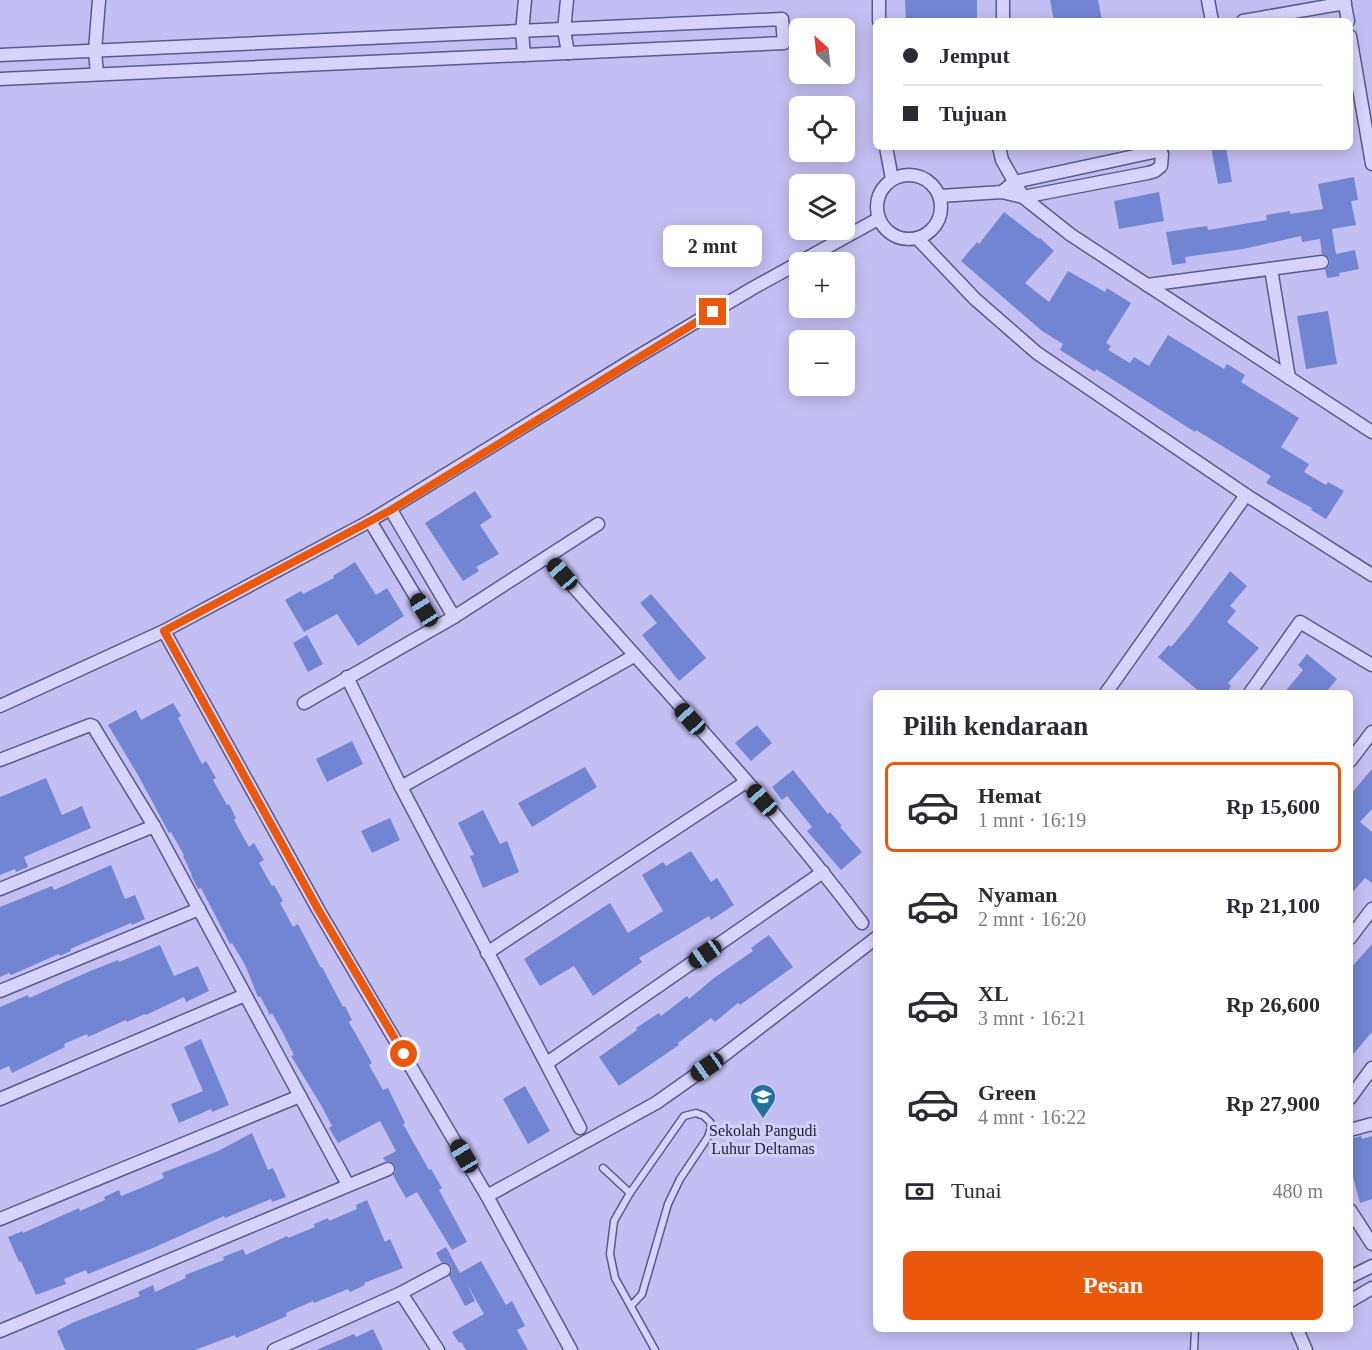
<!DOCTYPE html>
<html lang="id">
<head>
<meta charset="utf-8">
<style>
  :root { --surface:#fff; --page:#f7f7f7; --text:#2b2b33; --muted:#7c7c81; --line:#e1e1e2; --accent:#ea580c }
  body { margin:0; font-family:"Times New Roman",serif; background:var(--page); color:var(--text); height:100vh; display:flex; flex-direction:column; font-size:22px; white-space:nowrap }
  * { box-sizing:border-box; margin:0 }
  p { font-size:20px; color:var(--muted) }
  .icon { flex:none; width:33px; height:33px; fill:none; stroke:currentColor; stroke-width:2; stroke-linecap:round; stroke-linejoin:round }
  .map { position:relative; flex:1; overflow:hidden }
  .side { position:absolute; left:873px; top:690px; width:480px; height:642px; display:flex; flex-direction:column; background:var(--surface); border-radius:9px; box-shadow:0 3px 15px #0003 }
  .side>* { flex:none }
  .guide { position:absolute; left:873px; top:18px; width:480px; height:132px; border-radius:9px; box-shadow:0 3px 15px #0003; display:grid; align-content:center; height:132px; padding:0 30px; background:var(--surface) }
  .needle { width:39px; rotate:333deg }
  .tools { position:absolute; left:789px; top:18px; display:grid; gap:12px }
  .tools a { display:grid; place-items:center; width:66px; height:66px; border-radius:9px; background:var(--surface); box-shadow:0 3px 15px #0003; font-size:30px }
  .end { position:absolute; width:27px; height:27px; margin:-14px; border:8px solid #ea580c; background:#fff; box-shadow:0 0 0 3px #fff }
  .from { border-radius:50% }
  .bubble { position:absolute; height:42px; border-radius:9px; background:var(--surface); box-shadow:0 3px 15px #0003; font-size:20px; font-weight:700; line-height:42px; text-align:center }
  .car { position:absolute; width:18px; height:36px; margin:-18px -9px; border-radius:8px; box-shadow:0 0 4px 2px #0007; background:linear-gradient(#222 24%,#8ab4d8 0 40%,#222 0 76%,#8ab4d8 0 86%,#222 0) }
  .guide b { display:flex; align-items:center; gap:21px; height:57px; font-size:22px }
  .guide b+b { border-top:2px solid var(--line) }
  .guide i { width:15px; height:15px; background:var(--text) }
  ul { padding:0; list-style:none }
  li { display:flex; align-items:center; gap:18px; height:90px; margin:0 12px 9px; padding:0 18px; border:3px solid transparent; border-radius:9px }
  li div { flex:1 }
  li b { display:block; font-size:22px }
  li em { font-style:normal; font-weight:700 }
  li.on { border-color:var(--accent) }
  li>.icon { width:54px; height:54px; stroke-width:1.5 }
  h2 { padding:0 30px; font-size:27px; line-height:72px }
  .pay { display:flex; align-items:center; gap:15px; height:66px; padding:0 30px; font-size:22px }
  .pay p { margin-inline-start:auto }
  .primary-button { display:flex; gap:12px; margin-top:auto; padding:12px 30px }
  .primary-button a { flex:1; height:69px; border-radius:9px; background:var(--accent); color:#fff; font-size:24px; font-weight:700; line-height:69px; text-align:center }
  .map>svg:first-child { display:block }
  .building { fill:#7285d3 }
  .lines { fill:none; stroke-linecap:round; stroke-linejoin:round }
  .lane-casing { stroke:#565a8c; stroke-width:9 }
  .street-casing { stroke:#565a8c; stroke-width:15 }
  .lane { stroke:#d7d3fc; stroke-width:6 }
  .street { stroke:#d7d3fc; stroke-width:12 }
  .route { stroke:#ea580c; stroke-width:8 }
  .labels { text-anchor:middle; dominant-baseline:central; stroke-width:6; stroke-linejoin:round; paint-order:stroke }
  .poi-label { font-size:16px; fill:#1c203a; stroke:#d3d0f8 }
</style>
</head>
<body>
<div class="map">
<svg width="1372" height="1350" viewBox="0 0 1372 1350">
  <rect width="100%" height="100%" fill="#c4bff2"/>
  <g class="building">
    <polygon points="905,0 977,0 977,21 906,21"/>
    <polygon points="1050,0 1098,0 1102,21 1054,21"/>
    <polygon points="1211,147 1226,147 1232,182 1218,184"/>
    <polygon points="1354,177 1358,200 1351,201 1356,225 1332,229 1336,254 1355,250 1359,269 1339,273 1340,276 1327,278 1325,269 1329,266 1330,260 1328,257 1322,254 1320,239 1302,242 1301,236 1243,249 1185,257 1186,263 1172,265 1166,232 1207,226 1208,230 1267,220 1266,215 1290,211 1290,214 1323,209 1318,184"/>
    <polygon points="1159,192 1164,221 1119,229 1114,201"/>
    <polygon points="1004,212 1039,239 1040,238 1054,251 1025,283 1049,302 1068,271 1105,292 1107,288 1131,303 1106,343 1111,346 1108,350 1130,363 1134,357 1149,366 1168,335 1224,369 1227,364 1245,375 1241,382 1299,418 1281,447 1309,464 1304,472 1326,485 1328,482 1344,491 1326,519 1311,510 1312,508 1266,483 1271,476 1196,430 1195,432 1096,369 1095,372 1060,350 1063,344 1042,331 961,261 977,242 979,244"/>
    <polygon points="1328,311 1337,364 1306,369 1297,316"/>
    <polygon points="475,491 492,517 480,525 499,554 476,567 479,571 463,581 425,523"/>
    <polygon points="355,562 376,595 387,588 404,616 358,646 337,614 304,632 285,600 301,591 303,594 334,578 333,576"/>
    <polygon points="1230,571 1247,586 1230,606 1236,611 1227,622 1259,648 1228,683 1231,686 1226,693 1201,693 1158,657 1169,645 1171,647 1188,627"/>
    <polygon points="651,594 706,658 679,681 642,635 657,623 640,603"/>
    <polygon points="307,635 323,664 308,672 293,643"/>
    <polygon points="1307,654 1337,679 1325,693 1284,693 1303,670 1298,665"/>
    <polygon points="173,703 181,716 178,718 202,764 206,761 216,778 213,780 227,805 229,804 236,818 234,820 249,847 254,843 264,860 259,863 272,886 274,885 283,901 280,903 293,927 298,924 321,968 322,967 343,1007 345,1006 352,1020 349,1022 372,1063 369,1065 383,1090 388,1088 405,1123 403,1124 429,1170 431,1169 442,1188 439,1190 467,1242 452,1250 417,1192 406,1198 395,1179 393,1175 396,1171 395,1165 392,1162 385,1161 383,1158 396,1151 380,1121 338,1143 329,1128 332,1126 321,1105 291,1056 294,1055 284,1035 272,1013 270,1015 260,996 258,997 245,965 232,943 230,944 201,888 198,889 191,875 192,875 183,856 184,855 171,832 169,833 138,775 108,725 136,710 141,720"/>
    <polygon points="757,725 772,743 751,761 735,743"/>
    <polygon points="352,741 363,764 327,782 316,759"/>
    <polygon points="585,767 597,787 532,827 518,803"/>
    <polygon points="1372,769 1372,809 1360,822 1372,832 1372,883 1365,878 1350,895 1350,795"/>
    <polygon points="793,770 828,814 830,812 842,826 840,827 862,852 841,870 807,831 812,827 787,796 782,800 772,787"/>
    <polygon points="46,778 62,815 82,806 91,828 24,857 28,867 16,872 15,869 0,875 0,797"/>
    <polygon points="483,810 500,844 507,841 519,872 483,888 470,856 474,855 458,823"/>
    <polygon points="390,818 400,840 372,853 361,831"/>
    <polygon points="691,851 711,882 717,878 734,905 711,920 709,916 639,958 642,962 593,996 574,966 540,986 524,959 610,903 628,933 663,911 642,875 663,862 666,866"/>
    <polygon points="111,865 125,899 135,895 145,919 132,925 131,923 70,949 71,951 60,956 59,954 11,975 9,973 0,977 0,907 52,886 54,890"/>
    <polygon points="769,935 793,967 740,1005 738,1003 715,1022 711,1018 678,1043 679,1045 619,1086 599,1057 637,1030 636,1028 659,1013 661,1016 687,996 689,999 714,978 753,951 751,948"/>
    <polygon points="1372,944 1372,1032 1350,1058 1350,969"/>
    <polygon points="160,945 174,976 198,966 209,991 186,1002 184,997 146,1015 145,1014 127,1022 126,1020 88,1037 87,1034 64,1044 65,1047 12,1073 9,1066 0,1070 0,1007 28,995 29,998 88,972 118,960 119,962"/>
    <polygon points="201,1039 229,1105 212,1112 211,1109 179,1123 171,1104 203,1091 184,1047"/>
    <polygon points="525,1086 550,1131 528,1144 503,1099"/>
    <polygon points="252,1133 268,1170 273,1168 286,1197 272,1202 271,1199 225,1218 224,1216 153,1248 88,1274 86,1270 64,1279 66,1284 36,1295 21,1261 19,1262 8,1237 23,1231 23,1233 79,1208 80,1211 105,1200 104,1197 119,1190 121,1196 141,1188 164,1178 162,1173 218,1151"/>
    <polygon points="1361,1136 1362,1139 1372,1136 1372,1199 1360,1203 1353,1177 1350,1178 1350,1139"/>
    <polygon points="367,1200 385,1242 390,1239 403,1268 364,1283 365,1285 350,1292 348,1289 314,1303 313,1301 286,1313 287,1316 236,1338 235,1335 195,1350 65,1350 57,1331 72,1323 140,1296 138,1292 153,1285 155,1292 186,1278 185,1275 224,1260 223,1257 243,1249 246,1255 287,1236 288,1238 315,1227 314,1224 328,1218 329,1221 357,1209 356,1205"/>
    <polygon points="446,1247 460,1273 481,1261 506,1305 512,1301 525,1326 517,1330 528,1350 466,1350 461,1342 459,1343 452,1332 484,1314 467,1284 475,1301 465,1306 449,1276 452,1271 451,1266 448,1263 441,1262 436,1253"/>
    <polygon points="373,1329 383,1350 316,1350 354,1334 356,1337"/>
  </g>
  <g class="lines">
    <defs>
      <g id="lane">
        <polyline points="603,1168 630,1193"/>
        <polyline points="631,1306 642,1294 668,1204 680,1179 708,1137 711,1128 710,1122 704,1116 696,1113 684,1116 630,1193 614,1221 610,1254 615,1278 655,1350"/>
        <polyline points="1194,1350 1195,1329"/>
      </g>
      <g id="street">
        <polyline points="567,0 564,30 568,53"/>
        <polyline points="1208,0 1212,21"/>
        <polyline points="1344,0 1348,21"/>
        <polyline points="879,21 879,0"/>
        <polyline points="1003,21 1003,0"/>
        <polyline points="1243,21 1345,3"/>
        <polyline points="1350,36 1372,164"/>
        <polyline points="0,55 782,19 784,43 0,79"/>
        <polyline points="524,55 522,32 525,0"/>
        <polyline points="97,74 95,51 99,0"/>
        <polyline points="886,147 892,179"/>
        <polyline points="999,147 1002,160 1023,197 1071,235 1372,432"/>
        <circle cx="909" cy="207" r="32"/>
        <polyline points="940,196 1002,192 1023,197 1148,173 1155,171 1161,166 1162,154 1158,151 1014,182 1002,192"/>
        <polyline points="917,238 975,299 1037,353 1246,495 1372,575"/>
        <polyline points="1271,269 1289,378"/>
        <polyline points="1147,285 1322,262"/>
        <polyline points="391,510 454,617"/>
        <polyline points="370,521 434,627"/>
        <path d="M548 558C654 678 765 795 862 923"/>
        <polyline points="164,631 319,911 487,1196 571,1350"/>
        <polyline points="347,677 401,787 580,1128"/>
        <polyline points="1106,693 1246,495"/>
        <polyline points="1250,693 1300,622 1372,665"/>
        <polyline points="304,703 454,617 598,524"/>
        <polyline points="0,706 164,631 370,521 632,360 753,288 878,219"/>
        <polyline points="0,760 90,725 93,726 154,826 348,1185"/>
        <polyline points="1350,761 1372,732"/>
        <polyline points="401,787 634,656"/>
        <polyline points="0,889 154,826"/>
        <polyline points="1350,938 1372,909"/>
        <polyline points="487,953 746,782"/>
        <polyline points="0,991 199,909"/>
        <polyline points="547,1063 823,872"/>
        <polyline points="1350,1098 1372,1068"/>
        <polyline points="0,1099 245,995"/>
        <polyline points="1350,1130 1372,1124"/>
        <polyline points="487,1196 656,1103 724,1055 876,938"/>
        <polyline points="1350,1210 1372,1244"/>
        <polyline points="0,1219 300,1096"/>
        <polyline points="1350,1277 1372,1266"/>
        <polyline points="401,1293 438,1350"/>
        <polyline points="1350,1301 1372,1288"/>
        <polyline points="1297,1329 1306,1350"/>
        <polyline points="0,1331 388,1169"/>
        <polyline points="274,1350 401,1293 444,1270"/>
      </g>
    </defs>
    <use href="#lane" class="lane-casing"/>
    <use href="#street" class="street-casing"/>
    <use href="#lane" class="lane"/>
    <use href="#street" class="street"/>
  </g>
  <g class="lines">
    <polyline class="route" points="404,1054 319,911 164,631 391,510 713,312"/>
  </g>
  <defs>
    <symbol id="school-pin" viewBox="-11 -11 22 30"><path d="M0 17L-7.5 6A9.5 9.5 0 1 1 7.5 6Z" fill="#2070a0" stroke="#d3d0f8"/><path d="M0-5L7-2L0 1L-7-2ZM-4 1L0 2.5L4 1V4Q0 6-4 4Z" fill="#fff"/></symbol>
  </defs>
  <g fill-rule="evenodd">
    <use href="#school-pin" x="748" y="1082" width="30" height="40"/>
  </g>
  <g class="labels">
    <g class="poi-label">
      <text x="763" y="1130">Sekolah Pangudi<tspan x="763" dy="18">Luhur Deltamas</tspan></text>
    </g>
  </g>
</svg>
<div class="tools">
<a><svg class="needle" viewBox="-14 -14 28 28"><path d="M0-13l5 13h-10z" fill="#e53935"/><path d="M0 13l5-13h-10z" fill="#7c7c81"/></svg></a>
<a><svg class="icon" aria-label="locate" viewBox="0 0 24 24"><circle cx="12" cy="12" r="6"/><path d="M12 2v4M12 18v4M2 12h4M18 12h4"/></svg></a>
<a><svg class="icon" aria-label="layers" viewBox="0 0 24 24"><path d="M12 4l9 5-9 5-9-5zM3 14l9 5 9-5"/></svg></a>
<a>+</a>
<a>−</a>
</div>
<i class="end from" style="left:404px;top:1054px"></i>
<i class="end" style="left:713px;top:312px"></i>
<div class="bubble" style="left:663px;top:225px;width:99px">2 mnt</div>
<i class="car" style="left:562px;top:574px;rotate:319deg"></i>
<i class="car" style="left:424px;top:610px;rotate:328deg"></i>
<i class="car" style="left:690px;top:719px;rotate:318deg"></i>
<i class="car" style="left:762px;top:800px;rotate:319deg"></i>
<i class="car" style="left:705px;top:954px;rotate:235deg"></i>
<i class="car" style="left:707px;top:1067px;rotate:235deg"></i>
<i class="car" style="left:464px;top:1156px;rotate:329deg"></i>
<div class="guide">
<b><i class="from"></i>Jemput</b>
<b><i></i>Tujuan</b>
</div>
<section class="side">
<h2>Pilih kendaraan</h2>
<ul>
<li class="on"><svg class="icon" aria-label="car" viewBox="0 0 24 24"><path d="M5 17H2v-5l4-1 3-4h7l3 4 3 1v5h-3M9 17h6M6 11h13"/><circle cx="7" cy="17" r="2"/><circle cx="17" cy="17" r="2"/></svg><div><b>Hemat</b><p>1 mnt · 16:19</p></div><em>Rp 15,600</em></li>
<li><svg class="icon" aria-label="car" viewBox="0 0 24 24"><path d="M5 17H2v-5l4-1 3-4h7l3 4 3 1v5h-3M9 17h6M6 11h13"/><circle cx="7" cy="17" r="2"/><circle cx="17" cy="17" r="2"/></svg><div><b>Nyaman</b><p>2 mnt · 16:20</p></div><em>Rp 21,100</em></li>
<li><svg class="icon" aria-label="car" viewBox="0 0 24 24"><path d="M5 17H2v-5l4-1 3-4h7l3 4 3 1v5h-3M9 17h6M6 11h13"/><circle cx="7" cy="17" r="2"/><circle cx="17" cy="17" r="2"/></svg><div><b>XL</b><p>3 mnt · 16:21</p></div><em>Rp 26,600</em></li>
<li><svg class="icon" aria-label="car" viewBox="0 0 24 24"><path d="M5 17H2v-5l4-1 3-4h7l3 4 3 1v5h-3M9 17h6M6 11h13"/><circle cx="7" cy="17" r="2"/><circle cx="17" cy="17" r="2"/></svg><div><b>Green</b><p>4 mnt · 16:22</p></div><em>Rp 27,900</em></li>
</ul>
<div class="pay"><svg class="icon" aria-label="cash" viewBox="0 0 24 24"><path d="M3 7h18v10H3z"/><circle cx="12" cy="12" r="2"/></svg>Tunai<p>480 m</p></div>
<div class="primary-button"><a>Pesan</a></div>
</section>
</div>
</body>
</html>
